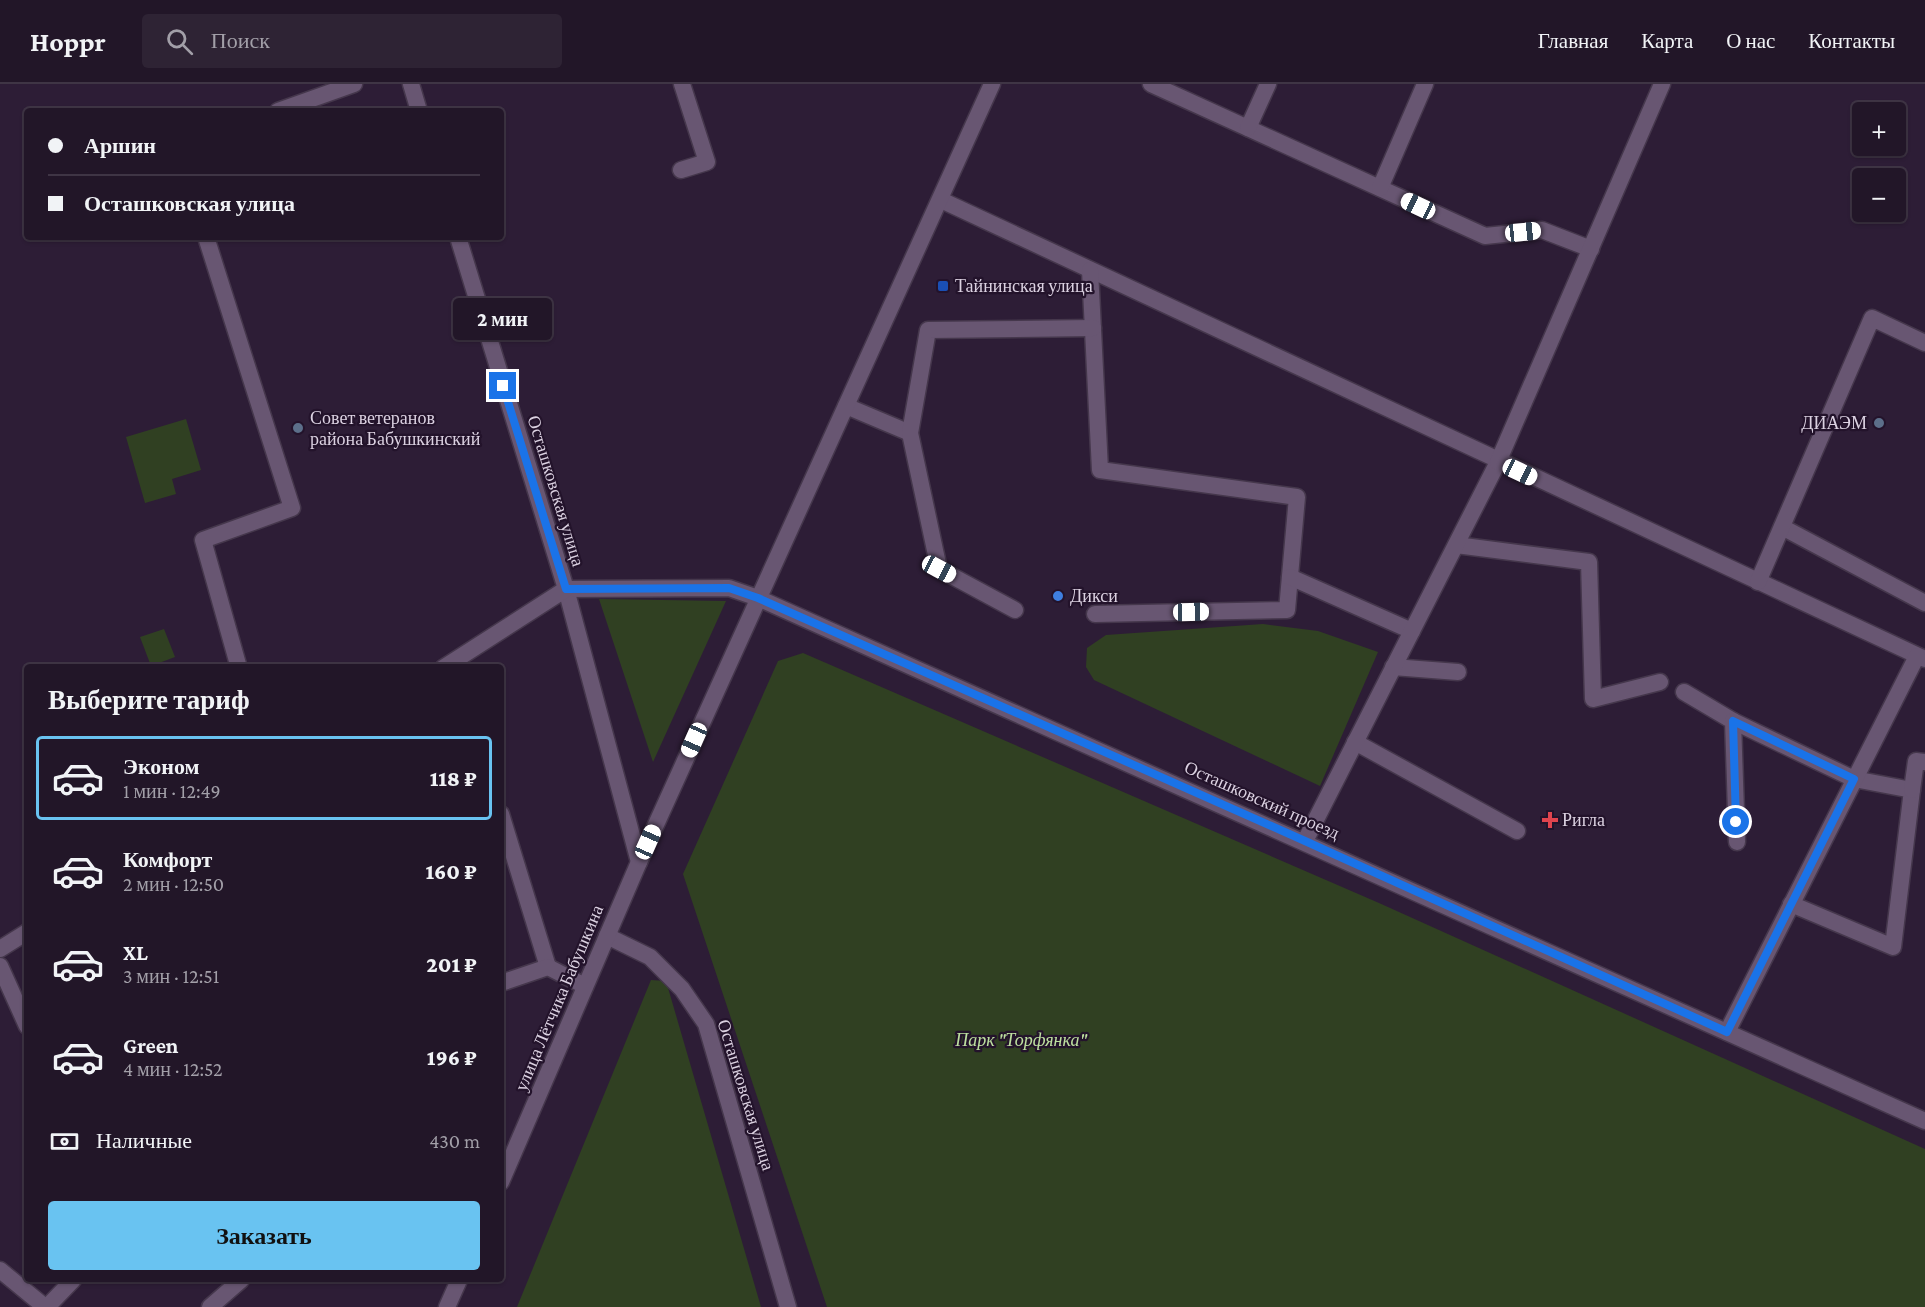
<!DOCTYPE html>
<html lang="ru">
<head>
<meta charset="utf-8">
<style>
  :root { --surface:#221628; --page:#2e2334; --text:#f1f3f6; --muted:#a29fa8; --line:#3f3545; --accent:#69c3f1 }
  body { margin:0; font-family:"Crimson Pro",serif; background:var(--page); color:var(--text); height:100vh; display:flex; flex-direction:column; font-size:22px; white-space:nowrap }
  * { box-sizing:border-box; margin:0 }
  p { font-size:20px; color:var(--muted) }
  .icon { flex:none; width:33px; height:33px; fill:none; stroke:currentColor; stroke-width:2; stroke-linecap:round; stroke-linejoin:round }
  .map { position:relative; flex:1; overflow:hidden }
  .details { position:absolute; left:24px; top:580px; width:480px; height:618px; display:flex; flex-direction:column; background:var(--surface); border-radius:6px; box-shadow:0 2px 4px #0004,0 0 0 2px var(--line) }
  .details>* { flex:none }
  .guide { position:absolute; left:24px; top:24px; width:480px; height:132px; border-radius:6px; box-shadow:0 2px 4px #0004,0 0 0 2px var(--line); display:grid; align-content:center; height:132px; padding:0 24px; background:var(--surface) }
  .controls { position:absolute; left:1852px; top:18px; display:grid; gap:12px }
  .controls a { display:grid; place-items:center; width:54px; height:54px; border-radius:6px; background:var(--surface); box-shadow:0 2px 4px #0004,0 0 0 2px var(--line); font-size:30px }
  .end { position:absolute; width:27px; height:27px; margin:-14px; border:8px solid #1a73e8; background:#fff; box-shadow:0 0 0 3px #fff }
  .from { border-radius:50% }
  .bubble { position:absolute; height:42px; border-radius:6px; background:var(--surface); box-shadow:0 2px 4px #0004,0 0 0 2px var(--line); font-size:20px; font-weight:800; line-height:42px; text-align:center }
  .car { position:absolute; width:18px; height:36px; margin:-18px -9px; border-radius:8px; box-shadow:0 0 4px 2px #0007; background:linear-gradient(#fff 24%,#345 0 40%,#fff 0 76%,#345 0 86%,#fff 0) }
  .guide b { display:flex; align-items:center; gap:21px; height:57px; font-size:22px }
  .guide b+b { border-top:2px solid var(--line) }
  .guide i { width:15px; height:15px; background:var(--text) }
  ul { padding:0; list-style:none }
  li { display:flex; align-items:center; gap:18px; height:84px; margin:0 12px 9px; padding:0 12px; border:3px solid transparent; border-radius:6px }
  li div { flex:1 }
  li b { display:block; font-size:22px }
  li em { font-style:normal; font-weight:800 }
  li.current { border-color:var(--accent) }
  li>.icon { width:54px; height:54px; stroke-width:1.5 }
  h2 { padding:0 24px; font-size:27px; line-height:72px }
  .pay { display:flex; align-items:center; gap:15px; height:66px; padding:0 24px; font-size:22px }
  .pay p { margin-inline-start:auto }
  .button { display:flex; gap:12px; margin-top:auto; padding:12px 24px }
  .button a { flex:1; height:69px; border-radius:6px; background:var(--accent); color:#111; font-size:24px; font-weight:800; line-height:69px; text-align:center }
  header { display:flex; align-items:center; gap:36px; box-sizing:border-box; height:84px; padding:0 30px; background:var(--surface); border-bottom:2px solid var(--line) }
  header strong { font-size:28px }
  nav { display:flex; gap:33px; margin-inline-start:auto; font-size:21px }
  .search { width:420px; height:54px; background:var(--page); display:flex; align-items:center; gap:15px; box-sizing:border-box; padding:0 21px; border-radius:6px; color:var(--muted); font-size:22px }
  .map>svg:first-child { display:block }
  .green { fill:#304022 }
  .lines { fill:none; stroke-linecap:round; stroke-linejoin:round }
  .service-casing { stroke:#45374c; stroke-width:19 }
  .minor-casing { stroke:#45374c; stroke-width:19 }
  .tertiary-casing { stroke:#45374c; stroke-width:19 }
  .secondary-casing { stroke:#45374c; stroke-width:19 }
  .service { stroke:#685672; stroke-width:16 }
  .minor { stroke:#685672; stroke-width:16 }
  .tertiary { stroke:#685672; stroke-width:16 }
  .secondary { stroke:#685672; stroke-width:16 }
  .route { stroke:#1a73e8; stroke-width:8 }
  .transit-dot { fill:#1a4fb4; stroke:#23132b; stroke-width:2 }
  .service-dot { fill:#5c6f8a; stroke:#23132b; stroke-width:2 }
  .shop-dot { fill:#3f7fe0; stroke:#23132b; stroke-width:2 }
  .health-dot { fill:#e0444e; stroke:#23132b; stroke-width:2 }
  .labels { text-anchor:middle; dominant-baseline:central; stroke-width:4.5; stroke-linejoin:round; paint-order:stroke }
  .poi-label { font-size:18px; fill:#dbd1e1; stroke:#23132b; text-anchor:start }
  .street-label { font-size:18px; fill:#dbd1e1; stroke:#23132b }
  .park-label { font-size:18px; font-style:italic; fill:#bde09f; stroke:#23132b }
</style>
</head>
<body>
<header>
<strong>Hoppr</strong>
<div class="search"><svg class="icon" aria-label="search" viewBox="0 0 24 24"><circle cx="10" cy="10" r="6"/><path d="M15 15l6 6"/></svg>Поиск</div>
<nav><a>Главная</a><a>Карта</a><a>О нас</a><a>Контакты</a></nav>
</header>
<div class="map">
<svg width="1925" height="1223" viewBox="0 0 1925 1223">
  <rect width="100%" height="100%" fill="#2d1d36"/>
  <g class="green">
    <polygon points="186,335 201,386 172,395 176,410 145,419 126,353"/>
    <polygon points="599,515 726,517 653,678"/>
    <polygon points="1263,540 1318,547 1378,568 1320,702 1094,596 1086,583 1087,564 1106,551"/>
    <polygon points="164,545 175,573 151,582 140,553"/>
    <polygon points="803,569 1379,819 1925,1065 1925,1223 827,1223 683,790 778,577"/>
    <polygon points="651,896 666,897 761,1223 517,1223"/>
  </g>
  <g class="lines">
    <defs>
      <g id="service">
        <polyline points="1151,0 1485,152 1542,146 1591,165"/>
        <polyline points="278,27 354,0"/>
        <polyline points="1248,44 1268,0"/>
        <polyline points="681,86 707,78 682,0"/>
        <polyline points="1380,104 1425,0"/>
        <polyline points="941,116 1925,575"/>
        <polyline points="206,153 292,424 203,456 239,584"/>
        <polyline points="1090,186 1100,386 1297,413 1287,526 1095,530"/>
        <polyline points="846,322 910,349"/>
        <polyline points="1782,443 1925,519"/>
        <polyline points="1456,461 1589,478 1593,615 1660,598"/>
        <polyline points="1290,493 1412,547"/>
        <polyline points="1758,498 1872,234 1925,259"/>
        <polyline points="1015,526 939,485 910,349 928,246 1093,244"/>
        <polyline points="1393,583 1458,588"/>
        <polyline points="1684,608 1733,637 1737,758"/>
        <polyline points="1733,637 1854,695 1912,706 1893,863 1791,820"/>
        <polyline points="1355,658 1517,747"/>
        <polyline points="1912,706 1916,677 1925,678"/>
        <polyline points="501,730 548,883"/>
        <polyline points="1305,757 1498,378"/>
        <polyline points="0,882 27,942"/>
        <polyline points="501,899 548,883 585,902"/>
        <polyline points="1727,948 1917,572"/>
        <polyline points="0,1186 45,1223"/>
        <polyline points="47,1223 73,1196"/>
        <polyline points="210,1223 241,1196"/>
      </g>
      <g id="minor">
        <polyline points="411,0 419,27"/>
        <polyline points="458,153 566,505 639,778"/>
        <polyline points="1498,378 1662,0"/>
        <polyline points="566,505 729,504 758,514"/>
        <polyline points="443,584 566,505"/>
        <polyline points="607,852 650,873 682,905 706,940 788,1223"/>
        <polyline points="0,865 27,848"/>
      </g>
      <polyline id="tertiary" points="758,514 1925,1037"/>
      <g id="secondary">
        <polyline points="501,1098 639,778 992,0"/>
        <polyline points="447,1223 459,1196"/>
      </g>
    </defs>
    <use href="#service" class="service-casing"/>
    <use href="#minor" class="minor-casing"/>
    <use href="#tertiary" class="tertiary-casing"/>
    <use href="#secondary" class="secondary-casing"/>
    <use href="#service" class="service"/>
    <use href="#minor" class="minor"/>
    <use href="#tertiary" class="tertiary"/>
    <use href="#secondary" class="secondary"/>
  </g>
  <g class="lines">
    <polyline class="route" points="503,302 566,505 729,504 758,514 1305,757 1727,948 1854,695 1733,637 1736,738"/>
  </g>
  <rect class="transit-dot" x="937" y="196" width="12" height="12" rx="3"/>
  <g class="service-dot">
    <circle cx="1879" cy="339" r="6"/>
    <circle cx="298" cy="344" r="6"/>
  </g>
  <circle class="shop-dot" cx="1058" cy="512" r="6"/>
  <path class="health-dot" d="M1547 727h6v6h6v6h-6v6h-6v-6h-6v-6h6z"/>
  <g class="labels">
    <g class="poi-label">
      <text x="955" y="202">Тайнинская улица</text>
      <text x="310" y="334">Совет ветеранов<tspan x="310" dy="21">района Бабушкинский</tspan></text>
      <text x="1867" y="339" text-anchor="end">ДИАЭМ</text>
      <text x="1070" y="512">Дикси</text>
      <text x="1562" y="736">Ригла</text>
    </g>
    <g class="street-label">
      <text transform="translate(556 407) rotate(73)">Осташковская улица</text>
      <text transform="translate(1262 716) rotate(24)">Осташковский проезд</text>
      <text transform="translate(559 914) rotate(-67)">улица Лётчика Бабушкина</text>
      <text transform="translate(746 1011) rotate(73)">Осташковская улица</text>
    </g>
    <g class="park-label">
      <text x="1021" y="956">Парк "Торфянка"</text>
    </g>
  </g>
</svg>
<div class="controls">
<a>+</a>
<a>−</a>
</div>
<i class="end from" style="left:1736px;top:738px"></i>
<i class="end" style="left:503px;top:302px"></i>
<div class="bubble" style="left:453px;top:214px;width:99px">2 мин</div>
<i class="car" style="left:1418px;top:122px;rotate:295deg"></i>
<i class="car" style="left:1523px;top:148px;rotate:84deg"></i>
<i class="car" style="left:1520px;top:388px;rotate:115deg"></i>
<i class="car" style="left:939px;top:485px;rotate:118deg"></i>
<i class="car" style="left:1191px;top:528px;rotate:89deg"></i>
<i class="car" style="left:694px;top:656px;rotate:204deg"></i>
<i class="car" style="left:648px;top:758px;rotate:24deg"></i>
<div class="guide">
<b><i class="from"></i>Аршин</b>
<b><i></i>Осташковская улица</b>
</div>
<section class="details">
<h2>Выберите тариф</h2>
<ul>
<li class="current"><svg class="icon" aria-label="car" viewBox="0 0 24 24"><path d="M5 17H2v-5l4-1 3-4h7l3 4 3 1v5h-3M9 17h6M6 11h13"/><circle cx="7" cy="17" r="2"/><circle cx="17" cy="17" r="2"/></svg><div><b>Эконом</b><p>1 мин · 12:49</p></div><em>118 ₽</em></li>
<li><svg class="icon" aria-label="car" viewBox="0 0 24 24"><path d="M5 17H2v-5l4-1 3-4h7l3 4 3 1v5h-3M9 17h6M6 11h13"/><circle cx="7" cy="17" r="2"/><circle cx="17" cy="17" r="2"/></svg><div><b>Комфорт</b><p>2 мин · 12:50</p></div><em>160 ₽</em></li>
<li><svg class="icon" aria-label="car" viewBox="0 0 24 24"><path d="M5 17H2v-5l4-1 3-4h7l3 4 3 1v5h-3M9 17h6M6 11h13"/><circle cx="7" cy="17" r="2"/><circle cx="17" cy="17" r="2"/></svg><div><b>XL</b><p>3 мин · 12:51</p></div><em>201 ₽</em></li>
<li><svg class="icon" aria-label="car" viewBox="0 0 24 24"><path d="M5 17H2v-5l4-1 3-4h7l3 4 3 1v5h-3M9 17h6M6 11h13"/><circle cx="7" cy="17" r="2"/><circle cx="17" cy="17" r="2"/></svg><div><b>Green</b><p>4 мин · 12:52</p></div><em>196 ₽</em></li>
</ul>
<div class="pay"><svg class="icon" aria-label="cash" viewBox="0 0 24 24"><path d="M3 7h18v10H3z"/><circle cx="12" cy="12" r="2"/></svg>Наличные<p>430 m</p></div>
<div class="button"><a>Заказать</a></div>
</section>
</div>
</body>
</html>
